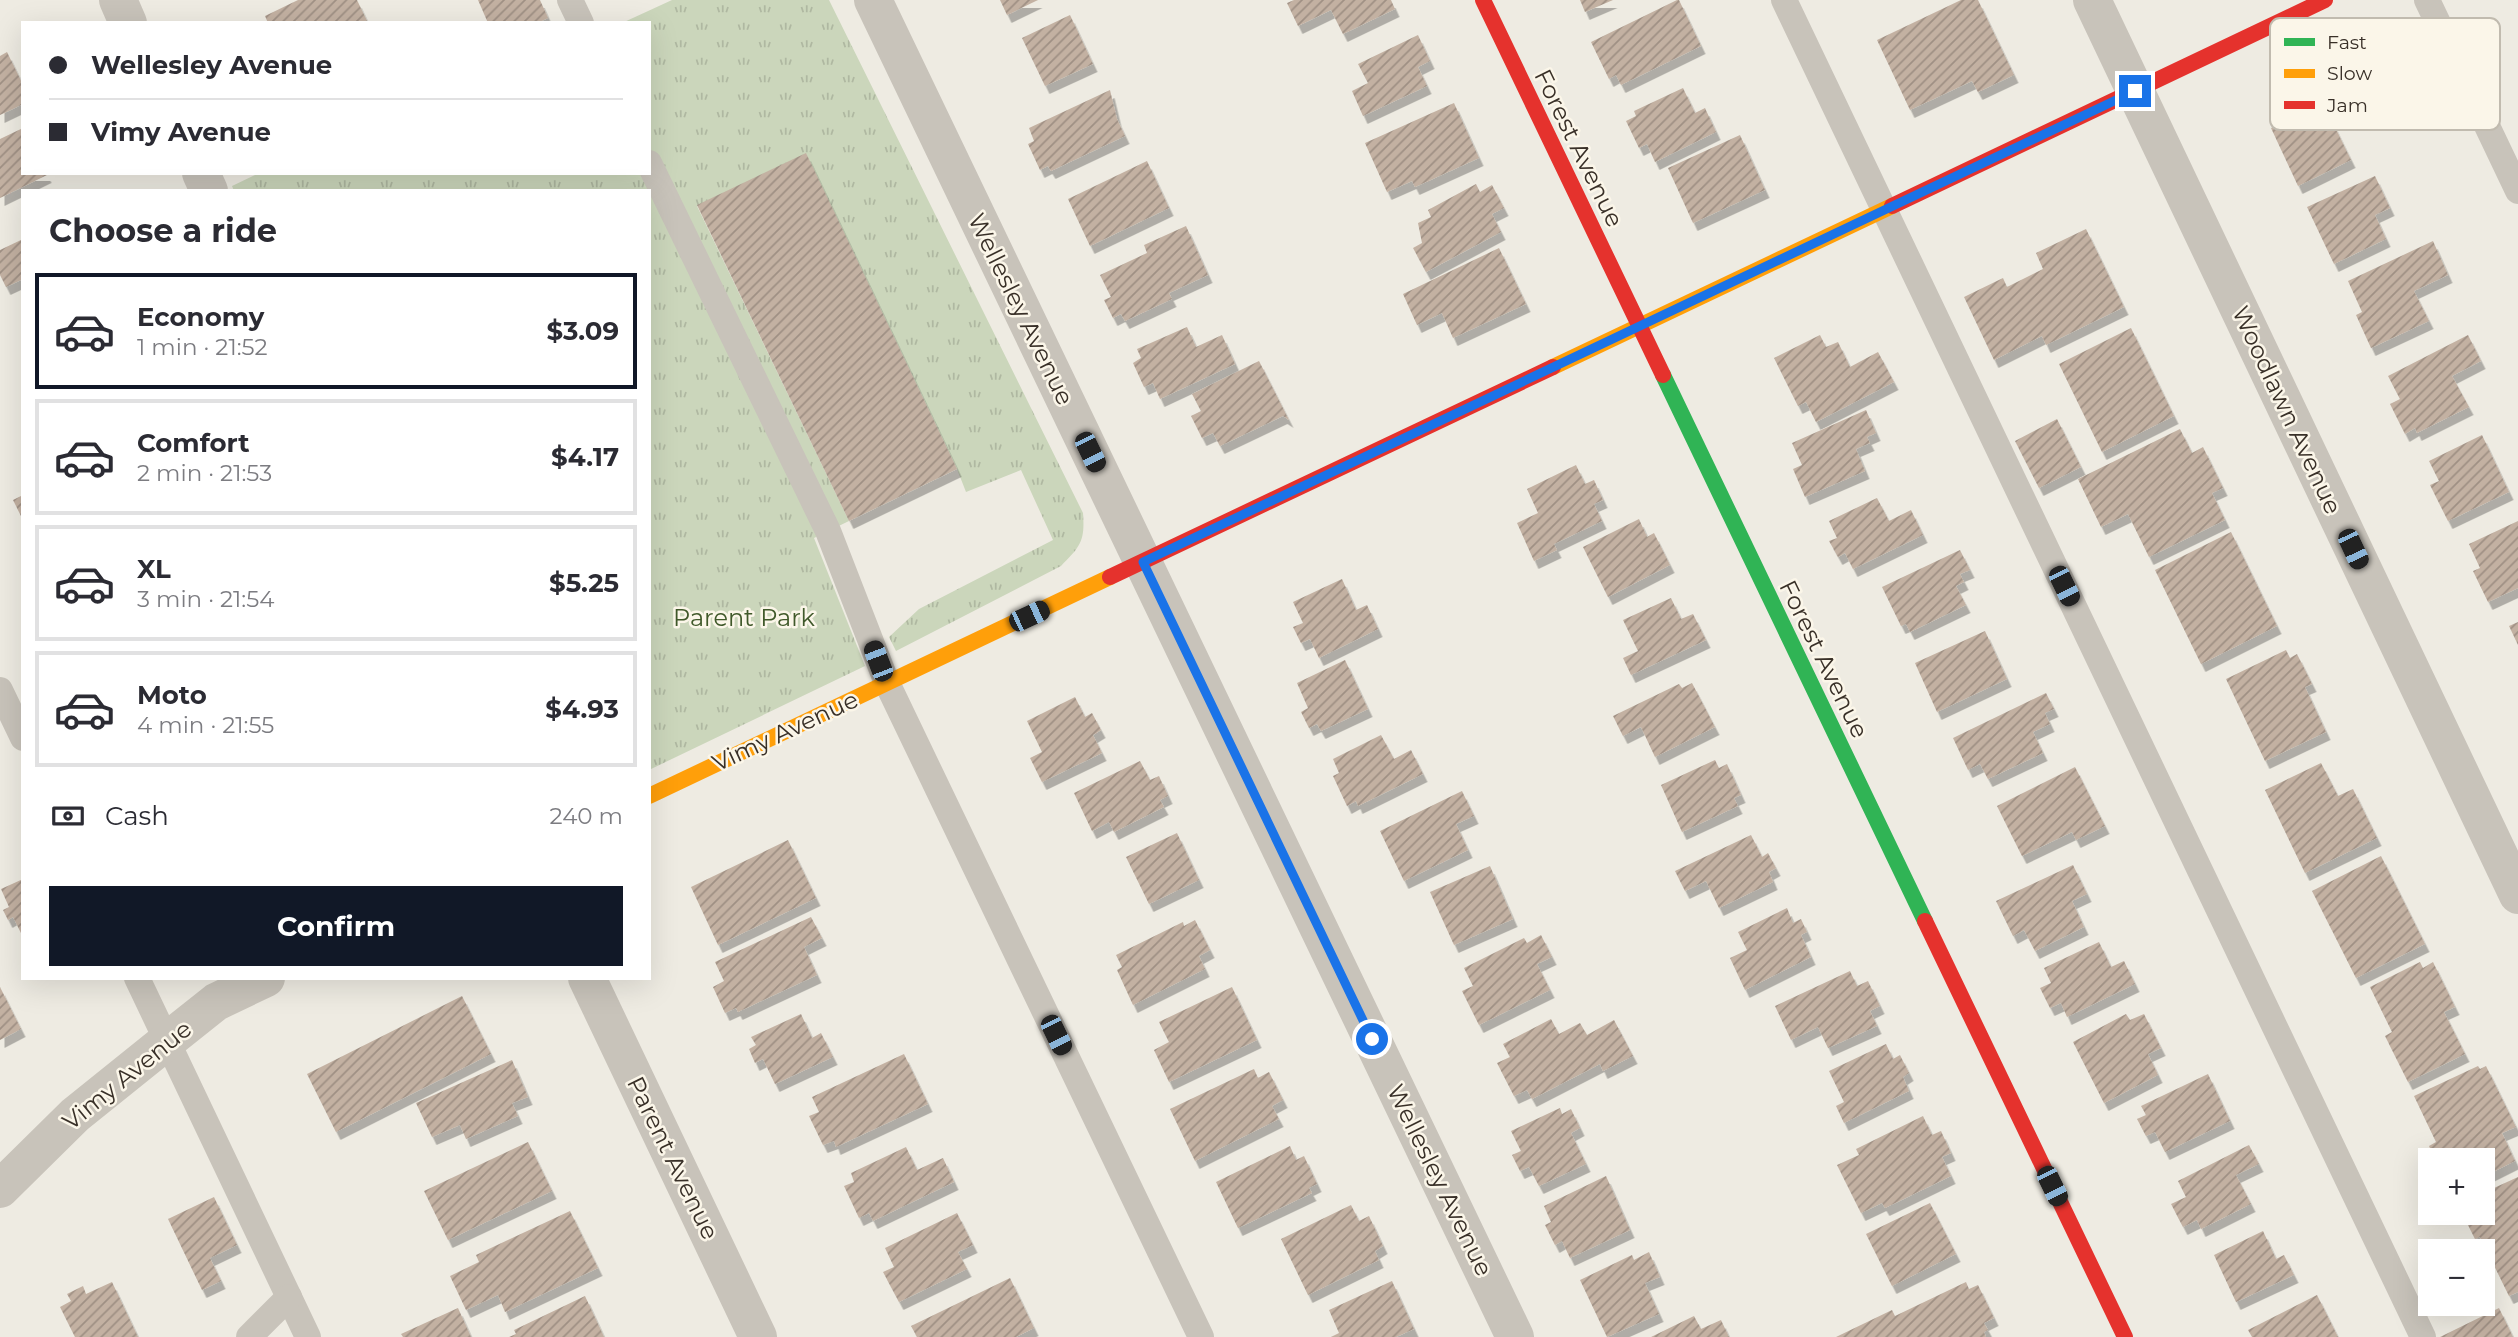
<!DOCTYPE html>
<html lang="en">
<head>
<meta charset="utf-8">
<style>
  :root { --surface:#fff; --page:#f7f7f7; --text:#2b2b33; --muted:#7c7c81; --line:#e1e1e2; --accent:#111827 }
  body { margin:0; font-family:Montserrat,sans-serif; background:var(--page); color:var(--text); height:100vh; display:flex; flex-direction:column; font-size:26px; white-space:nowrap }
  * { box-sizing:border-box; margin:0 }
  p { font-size:23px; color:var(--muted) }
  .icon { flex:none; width:38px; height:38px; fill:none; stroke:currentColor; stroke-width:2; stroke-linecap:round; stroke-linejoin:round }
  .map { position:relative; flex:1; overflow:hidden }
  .drawer { position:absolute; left:21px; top:189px; width:630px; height:791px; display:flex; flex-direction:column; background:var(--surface); border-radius:0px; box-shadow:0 7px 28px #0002 }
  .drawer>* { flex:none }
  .guide { position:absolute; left:21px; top:21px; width:630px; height:154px; border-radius:0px; box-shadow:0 7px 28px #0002; display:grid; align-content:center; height:154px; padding:0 28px; background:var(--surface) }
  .buttons { position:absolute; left:2418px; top:1148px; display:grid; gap:14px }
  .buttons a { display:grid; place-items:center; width:77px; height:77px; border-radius:0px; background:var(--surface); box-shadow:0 7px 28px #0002; font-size:35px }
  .end { position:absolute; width:32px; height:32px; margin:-16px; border:9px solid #1a73e8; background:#fff; box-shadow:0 0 0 4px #fff }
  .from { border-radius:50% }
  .car { position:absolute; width:21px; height:42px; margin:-21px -10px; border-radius:9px; box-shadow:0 0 5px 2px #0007; background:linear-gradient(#222 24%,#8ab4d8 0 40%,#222 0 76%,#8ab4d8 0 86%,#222 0) }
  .guide b { display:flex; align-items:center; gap:24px; height:66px; font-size:26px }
  .guide b+b { border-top:2px solid var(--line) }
  .guide i { width:18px; height:18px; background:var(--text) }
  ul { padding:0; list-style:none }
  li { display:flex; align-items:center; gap:21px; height:116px; margin:0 14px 10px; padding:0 14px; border:4px solid var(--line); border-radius:0px }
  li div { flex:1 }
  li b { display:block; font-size:26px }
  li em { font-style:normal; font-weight:700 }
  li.selected { border-color:var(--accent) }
  li>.icon { width:63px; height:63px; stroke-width:1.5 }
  h2 { padding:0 28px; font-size:32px; line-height:84px }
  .pay { display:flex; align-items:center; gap:18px; height:77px; padding:0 28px; font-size:26px }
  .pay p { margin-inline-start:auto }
  .cta { display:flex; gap:14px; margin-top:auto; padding:14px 28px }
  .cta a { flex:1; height:80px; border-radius:0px; background:var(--accent); color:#fff; font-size:28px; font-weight:700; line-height:80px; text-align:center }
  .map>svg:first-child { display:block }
  .grass { fill:url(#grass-tufts) }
  .building { fill:url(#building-hatch); filter:url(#shadow) }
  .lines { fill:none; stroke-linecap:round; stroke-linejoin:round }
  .lane { stroke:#c8c3ba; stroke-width:26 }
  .street { stroke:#c8c3ba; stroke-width:38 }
  .fast { stroke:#30b455; stroke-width:16 }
  .slow { stroke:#ff9f0a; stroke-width:16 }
  .jam { stroke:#e5322d; stroke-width:16 }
  .route { stroke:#1a73e8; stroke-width:9 }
  .labels { text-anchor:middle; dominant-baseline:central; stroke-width:5; stroke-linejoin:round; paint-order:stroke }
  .street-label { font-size:24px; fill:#393028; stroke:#fbf6e9 }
  .park-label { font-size:24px; fill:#40592a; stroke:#fbf6e9 }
  .key { fill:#fbf6e9; stroke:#c1bbaf; stroke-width:2 }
  .key-label { font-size:19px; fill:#393028 }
</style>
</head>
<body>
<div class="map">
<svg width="2518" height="1337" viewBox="0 0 2518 1337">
  <defs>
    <pattern id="grass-tufts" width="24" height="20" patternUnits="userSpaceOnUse" patternTransform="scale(1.75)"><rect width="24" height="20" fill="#cbd6bb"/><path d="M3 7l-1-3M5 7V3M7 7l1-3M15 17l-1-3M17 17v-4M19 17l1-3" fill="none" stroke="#afb8a1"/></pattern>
    <pattern id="building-hatch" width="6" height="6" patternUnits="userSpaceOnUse" patternTransform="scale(1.75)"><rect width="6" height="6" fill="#c3b1a2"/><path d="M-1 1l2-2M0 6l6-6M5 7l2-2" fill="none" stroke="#9f9084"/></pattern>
    <filter id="shadow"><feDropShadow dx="4.5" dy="8" stdDeviation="0" flood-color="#0004"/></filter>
  </defs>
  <rect width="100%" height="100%" fill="#eeebe2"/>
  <path class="grass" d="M672 0H829L1083 513C1085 541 1081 546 1061 566L896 651 889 637 919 609 1053 540 1021 470 966 492 957 469 806 154 697 206 849 521 814 538 865 666 649 770V191H234L232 186 259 173H649V23H622Z"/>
  <g class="building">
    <polygon points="298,0 357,0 368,23 268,23 265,16"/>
    <polygon points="478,0 540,0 548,18 537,23 488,23"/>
    <polygon points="1000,0 1038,0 1007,15"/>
    <polygon points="1294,0 1391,0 1395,9 1343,34 1331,10 1298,26 1287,3"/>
    <polygon points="1580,0 1613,0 1585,12"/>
    <polygon points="1677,0 1679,0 1701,46 1621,85 1616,75 1609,79 1591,42"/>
    <polygon points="1961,0 1978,0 2014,75 1978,92 1972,81 1910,110 1877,40"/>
    <polygon points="1070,15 1093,64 1045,86 1022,38"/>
    <polygon points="1418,35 1430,61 1418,67 1427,86 1363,116 1352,91 1368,83 1358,64"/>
    <polygon points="7,52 23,85 23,104 0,115 0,56"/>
    <polygon points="1683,88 1695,113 1705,108 1716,132 1655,162 1647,144 1639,148 1626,121 1636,116 1634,111"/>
    <polygon points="1110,90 1117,119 1125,136 1051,171 1048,166 1040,170 1028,144 1034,141 1029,128"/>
    <polygon points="1454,103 1479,158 1415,187 1412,181 1387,192 1365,143"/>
    <polygon points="2323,103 2351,160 2298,186 2271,128"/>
    <polygon points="23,128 23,173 46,173 47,175 0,198 0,139"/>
    <polygon points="1740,135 1765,190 1693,223 1668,168"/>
    <polygon points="806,153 957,469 849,521 697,205"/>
    <polygon points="1147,161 1169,208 1090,246 1068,199"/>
    <polygon points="2375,176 2390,208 2375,215 2386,239 2334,264 2307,207"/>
    <polygon points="1476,184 1480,192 1492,185 1504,208 1492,214 1501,232 1426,272 1413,248 1422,243 1418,223 1431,217 1428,210"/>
    <polygon points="1186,226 1208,275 1169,293 1172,299 1125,321 1121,314 1113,318 1104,300 1111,297 1100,275 1147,253 1144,245"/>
    <polygon points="2086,229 2124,307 2046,345 2042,336 1994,360 1964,297 2003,278 2007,287 2043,269 2036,253"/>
    <polygon points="23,239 23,279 6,287 0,275 0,250"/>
    <polygon points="2433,241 2448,275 2414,291 2429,321 2371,348 2356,315 2362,312 2348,281"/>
    <polygon points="1499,248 1526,304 1453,338 1442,313 1417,325 1403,294"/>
    <polygon points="1187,327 1196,347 1222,335 1235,364 1160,399 1153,383 1144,387 1133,363 1141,358 1137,349"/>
    <polygon points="2131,328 2174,416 2102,452 2059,364"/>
    <polygon points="1820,335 1826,347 1838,342 1850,367 1878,352 1894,382 1816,422 1806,402 1798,406 1774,358"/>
    <polygon points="2468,335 2481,361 2452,376 2469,407 2417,433 2415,428 2405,434 2390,404 2400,399 2388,376"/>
    <polygon points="1259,361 1289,420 1283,416 1220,446 1213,433 1202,438 1191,416 1201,411 1192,394"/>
    <polygon points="1866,410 1876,433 1867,437 1870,443 1856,449 1865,471 1805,497 1793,469 1802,465 1792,443"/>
    <polygon points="2057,419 2081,467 2039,488 2015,441"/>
    <polygon points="2180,429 2192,453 2203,447 2223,488 2212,493 2225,520 2149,557 2128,514 2101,527 2078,479"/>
    <polygon points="2482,435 2509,492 2448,521 2430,485 2439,481 2429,461"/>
    <polygon points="1576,465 1585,484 1594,480 1603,500 1594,504 1602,521 1554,544 1557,550 1534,561 1517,523 1538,513 1527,489"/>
    <polygon points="23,495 23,520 13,500"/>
    <polygon points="1877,498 1889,521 1911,510 1923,535 1853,569 1845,553 1838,557 1829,541 1837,538 1829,521"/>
    <polygon points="1639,519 1647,537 1654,533 1670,565 1608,597 1583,547"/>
    <polygon points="2518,521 2518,588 2488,602 2473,571 2480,568 2469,544"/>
    <polygon points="2231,532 2277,626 2201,664 2155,570"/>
    <polygon points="1960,550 1970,570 1960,574 1964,582 1956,586 1966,605 1910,632 1906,624 1901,626 1882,587"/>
    <polygon points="1342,579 1356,610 1367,605 1378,629 1319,658 1310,639 1301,643 1293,627 1303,623 1293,602"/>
    <polygon points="1671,598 1681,619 1693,614 1706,640 1631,675 1623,658 1638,651 1623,620"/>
    <polygon points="2518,622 2518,645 2509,626"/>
    <polygon points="1985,631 2007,679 1937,712 1915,663"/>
    <polygon points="2286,650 2290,658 2297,654 2312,684 2305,687 2326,732 2265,761 2226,679"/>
    <polygon points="1345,660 1368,709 1321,731 1317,724 1309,728 1301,712 1308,708 1297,683"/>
    <polygon points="1692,683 1715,727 1655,757 1641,727 1623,736 1613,716 1679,684 1682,688"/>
    <polygon points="2046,693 2054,709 2045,713 2050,724 2033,732 2043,753 1988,779 1980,764 1968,770 1953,738"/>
    <polygon points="1075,697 1085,717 1092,713 1101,730 1093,735 1102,753 1042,782 1030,758 1042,752 1027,721"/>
    <polygon points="1381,735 1394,759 1411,750 1423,774 1358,806 1356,801 1347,806 1333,776 1339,773 1333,759"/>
    <polygon points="1715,760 1719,768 1727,764 1741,795 1734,798 1738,806 1682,832 1661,785"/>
    <polygon points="1140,761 1150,780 1159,776 1168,796 1160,800 1164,807 1114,832 1109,822 1092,831 1074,793"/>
    <polygon points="2321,763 2338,796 2353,789 2377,838 2305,873 2265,790"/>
    <polygon points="2075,767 2105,826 2076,840 2072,832 2022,856 1997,806"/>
    <polygon points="1462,791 1474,816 1456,824 1468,850 1404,881 1380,831"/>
    <polygon points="1177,833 1199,880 1149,904 1126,857"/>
    <polygon points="1751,835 1762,857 1768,853 1776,868 1769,872 1773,882 1719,908 1706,881 1685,891 1675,871"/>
    <polygon points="788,840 816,898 718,945 691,887"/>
    <polygon points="2381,856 2425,944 2356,978 2312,891"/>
    <polygon points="2073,865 2087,894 2072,901 2084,927 2035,951 2024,930 2013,936 1996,901"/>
    <polygon points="1490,866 1513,919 1454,945 1430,892"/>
    <polygon points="23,879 23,937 13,917 8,920 3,910 9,907 1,889"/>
    <polygon points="1787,908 1793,923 1801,919 1807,932 1801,935 1811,957 1745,990 1730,958 1747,950 1738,932"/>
    <polygon points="811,917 822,938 804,947 817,975 738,1012 736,1008 725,1013 713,987 724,981 715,962"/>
    <polygon points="1195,920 1210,950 1199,956 1205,969 1133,1005 1117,970 1122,967 1116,955 1183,922 1184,926"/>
    <polygon points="1541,935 1552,957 1537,964 1550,990 1479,1025 1462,991 1473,986 1464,968 1524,938 1527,943"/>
    <polygon points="2099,942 2111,967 2124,961 2135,984 2067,1017 2061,1003 2050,1008 2040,988 2051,983 2044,968"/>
    <polygon points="2420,962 2423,968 2433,962 2455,1007 2444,1012 2465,1054 2408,1082 2385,1036 2392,1032 2370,987"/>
    <polygon points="1850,971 1857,986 1868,981 1880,1006 1870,1011 1877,1026 1828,1048 1818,1027 1791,1040 1775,1006"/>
    <polygon points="0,987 21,1029 0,1040"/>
    <polygon points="1232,987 1257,1040 1169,1082 1154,1050 1169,1042 1159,1022"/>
    <polygon points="462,996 491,1054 336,1132 307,1074"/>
    <polygon points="801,1014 812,1038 821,1033 833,1057 775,1084 763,1059 755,1063 749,1049 756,1045 751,1037"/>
    <polygon points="2126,1014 2130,1020 2144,1014 2161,1048 2148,1054 2158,1075 2104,1103 2073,1042"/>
    <polygon points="1551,1019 1559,1034 1580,1023 1587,1035 1614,1020 1633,1056 1603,1071 1600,1064 1532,1099 1527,1090 1514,1096 1497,1063 1510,1057 1503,1044"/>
    <polygon points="1886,1044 1893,1059 1900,1055 1909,1073 1903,1077 1909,1091 1844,1123 1836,1106 1844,1102 1829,1071"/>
    <polygon points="904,1054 928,1104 836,1147 834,1141 823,1145 809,1116 819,1112 812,1097"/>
    <polygon points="512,1060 528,1097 512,1103 518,1116 466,1139 460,1125 432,1137 416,1103"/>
    <polygon points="2478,1066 2480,1069 2486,1066 2516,1127 2502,1133 2515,1161 2483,1177 2483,1160 2435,1160 2429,1146 2436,1142 2414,1096"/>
    <polygon points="1254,1069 1258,1078 1269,1072 1283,1100 1272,1106 1279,1119 1195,1161 1170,1109"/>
    <polygon points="2208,1074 2230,1121 2165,1152 2155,1132 2146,1136 2137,1119 2146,1115 2141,1106"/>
    <polygon points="1560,1108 1562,1114 1571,1109 1580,1128 1571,1133 1586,1164 1539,1186 1529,1167 1520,1171 1512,1155 1521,1151 1511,1131"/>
    <polygon points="1923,1116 1932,1135 1941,1131 1951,1153 1942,1157 1951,1176 1885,1208 1882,1203 1861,1213 1837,1165 1859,1155 1856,1149"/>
    <polygon points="528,1142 552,1191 448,1240 424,1191"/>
    <polygon points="2249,1145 2259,1164 2236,1175 2251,1204 2201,1229 2197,1220 2183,1227 2171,1204 2186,1197 2178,1181"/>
    <polygon points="1290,1146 1296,1160 1304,1156 1317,1184 1309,1188 1312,1193 1238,1228 1216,1182"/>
    <polygon points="906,1147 917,1170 943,1158 954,1182 873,1221 869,1213 859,1218 844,1186 854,1182 851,1173"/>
    <polygon points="1606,1176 1630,1230 1570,1258 1562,1241 1555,1245 1545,1225 1551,1222 1544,1206"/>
    <polygon points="2518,1177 2518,1292 2509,1296 2480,1237 2475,1239 2462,1213 2483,1213 2483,1193"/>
    <polygon points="214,1197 237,1245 210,1258 221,1281 202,1290 168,1219"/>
    <polygon points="1930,1203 1956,1254 1892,1286 1866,1234"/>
    <polygon points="1351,1205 1359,1221 1369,1216 1383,1246 1375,1251 1379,1260 1308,1295 1281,1239"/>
    <polygon points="570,1211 598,1268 505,1312 498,1295 466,1310 450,1276 479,1262 476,1255"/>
    <polygon points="957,1213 973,1245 958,1252 967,1269 899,1302 883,1272 894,1267 885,1248"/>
    <polygon points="2263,1231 2276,1259 2284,1255 2294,1275 2236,1302 2214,1255"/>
    <polygon points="1649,1252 1660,1277 1645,1283 1659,1314 1607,1337 1580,1280 1632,1255 1634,1260"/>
    <polygon points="1010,1278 1034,1328 1016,1337 917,1337 911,1326"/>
    <polygon points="1392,1281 1414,1329 1396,1337 1331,1337 1339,1333 1329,1310"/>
    <polygon points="112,1282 138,1337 75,1337 60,1307 71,1301 67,1294 83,1286 86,1294"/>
    <polygon points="1966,1282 1969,1289 1978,1285 1994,1318 1984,1323 1988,1330 1984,1332 1986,1337 1836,1337 1892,1310 1895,1316"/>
    <polygon points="2317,1295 2338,1337 2252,1337 2248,1330"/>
    <polygon points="585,1296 604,1337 509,1337 516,1334 514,1330"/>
    <polygon points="458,1308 471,1337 403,1337 401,1334"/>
    <polygon points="2499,1308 2513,1337 2440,1337"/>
    <polygon points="1694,1316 1701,1329 1721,1320 1729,1337 1651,1337"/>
  </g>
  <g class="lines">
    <g class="lane">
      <polyline points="570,0 581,23"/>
      <polyline points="1784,0 2423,1337"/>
      <polyline points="2427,0 2518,191"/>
      <polyline points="649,163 828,531 887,683 1201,1337"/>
      <polyline points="0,690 23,738"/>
      <polyline points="137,978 308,1337"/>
      <polyline points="249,1337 289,1297"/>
    </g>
    <g class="street">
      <polyline points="118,0 128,23"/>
      <polyline points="873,0 1515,1337"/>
      <polyline points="2092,0 2518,895"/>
      <polyline points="201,173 209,191"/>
      <polyline points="587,978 758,1337"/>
      <polyline points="0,1189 75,1115 167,1041 216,1002 266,978"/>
    </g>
    <polyline class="fast" points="1663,375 1925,921"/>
    <g class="slow">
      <polyline points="1553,367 1892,206"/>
      <polyline points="649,796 1110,577"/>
    </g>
    <g class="jam">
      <polyline points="1483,0 1663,375"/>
      <polyline points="1892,206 2325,0"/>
      <polyline points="1110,577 1553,367"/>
      <polyline points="1925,921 2125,1337"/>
    </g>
  </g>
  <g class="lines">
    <polyline class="route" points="1372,1039 1143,562 2135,91"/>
  </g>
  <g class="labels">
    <g class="street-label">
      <text transform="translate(1579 148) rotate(64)">Forest Avenue</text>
      <text transform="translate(1021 309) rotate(64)">Wellesley Avenue</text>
      <text transform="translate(2287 410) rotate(65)">Woodlawn Avenue</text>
      <text transform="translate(1824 659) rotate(64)">Forest Avenue</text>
      <text transform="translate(785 731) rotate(-25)">Vimy Avenue</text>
      <text transform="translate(127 1075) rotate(-39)">Vimy Avenue</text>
      <text transform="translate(673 1158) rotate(64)">Parent Avenue</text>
      <text transform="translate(1440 1180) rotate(64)">Wellesley Avenue</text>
    </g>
    <g class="park-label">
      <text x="744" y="617">Parent Park</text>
    </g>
  </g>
  <rect x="2270" y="18" width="230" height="112" rx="10" class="key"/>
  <rect x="2284" y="38" width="31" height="8" fill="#30b455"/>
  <rect x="2284" y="69" width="31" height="9" fill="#ff9f0a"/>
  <rect x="2284" y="101" width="31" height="8" fill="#e5322d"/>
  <g class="key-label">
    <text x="2327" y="49">Fast</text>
    <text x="2327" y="80">Slow</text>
    <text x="2327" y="112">Jam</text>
  </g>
</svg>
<div class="buttons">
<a>+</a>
<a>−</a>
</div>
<i class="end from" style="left:1372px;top:1039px"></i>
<i class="end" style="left:2135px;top:91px"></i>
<i class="car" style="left:1090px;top:452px;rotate:154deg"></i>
<i class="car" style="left:2353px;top:549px;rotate:155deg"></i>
<i class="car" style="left:2064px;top:586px;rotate:154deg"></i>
<i class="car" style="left:1029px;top:616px;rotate:65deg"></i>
<i class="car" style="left:878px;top:661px;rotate:339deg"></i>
<i class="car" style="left:1056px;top:1035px;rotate:154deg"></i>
<i class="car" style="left:2052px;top:1186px;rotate:154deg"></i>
<div class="guide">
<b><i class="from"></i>Wellesley Avenue</b>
<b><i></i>Vimy Avenue</b>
</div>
<section class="drawer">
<h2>Choose a ride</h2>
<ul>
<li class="selected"><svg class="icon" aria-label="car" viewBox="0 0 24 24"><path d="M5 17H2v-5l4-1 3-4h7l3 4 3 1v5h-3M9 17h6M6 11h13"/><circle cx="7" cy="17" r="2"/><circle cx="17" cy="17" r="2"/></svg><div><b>Economy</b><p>1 min · 21:52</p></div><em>$3.09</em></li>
<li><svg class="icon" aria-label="car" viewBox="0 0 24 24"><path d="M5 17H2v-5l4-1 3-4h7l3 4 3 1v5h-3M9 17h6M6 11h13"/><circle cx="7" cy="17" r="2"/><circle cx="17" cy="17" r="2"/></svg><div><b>Comfort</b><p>2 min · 21:53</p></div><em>$4.17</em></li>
<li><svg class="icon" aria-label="car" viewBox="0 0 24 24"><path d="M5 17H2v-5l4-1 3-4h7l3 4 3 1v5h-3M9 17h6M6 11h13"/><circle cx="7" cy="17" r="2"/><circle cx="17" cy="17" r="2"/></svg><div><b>XL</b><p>3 min · 21:54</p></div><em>$5.25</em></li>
<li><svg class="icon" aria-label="car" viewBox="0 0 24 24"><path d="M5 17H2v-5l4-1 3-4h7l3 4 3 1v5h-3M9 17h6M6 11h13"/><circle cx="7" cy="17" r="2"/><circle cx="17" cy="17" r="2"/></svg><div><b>Moto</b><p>4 min · 21:55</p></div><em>$4.93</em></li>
</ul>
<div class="pay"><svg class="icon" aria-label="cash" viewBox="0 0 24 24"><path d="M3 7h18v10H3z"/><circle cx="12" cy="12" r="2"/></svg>Cash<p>240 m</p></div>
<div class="cta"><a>Confirm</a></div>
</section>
</div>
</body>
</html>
